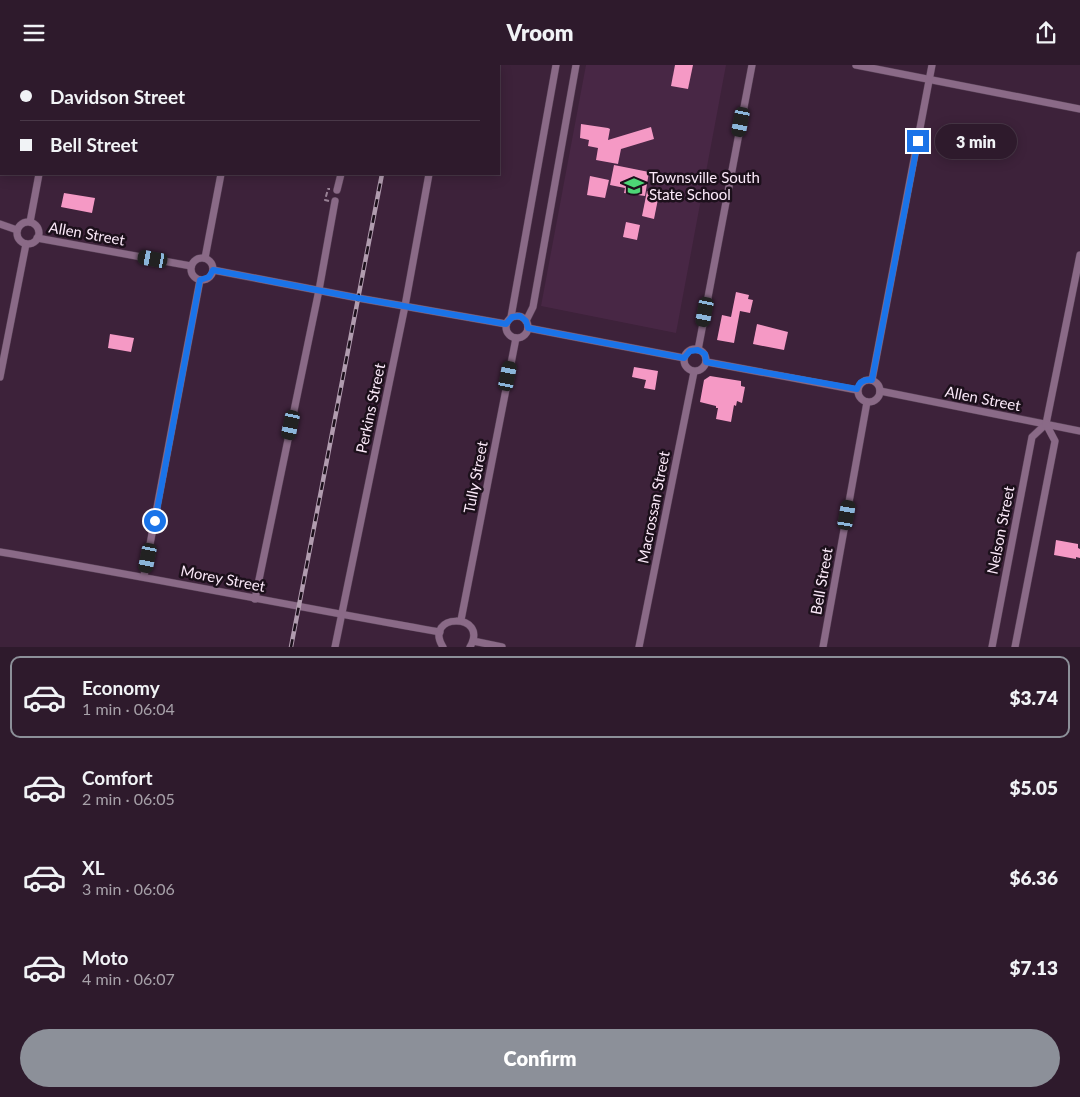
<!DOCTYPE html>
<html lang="en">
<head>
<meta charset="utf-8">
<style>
  :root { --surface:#2e1a2c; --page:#362334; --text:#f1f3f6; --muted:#a7a1a9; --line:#493848; --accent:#8c9099 }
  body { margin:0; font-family:Lato,sans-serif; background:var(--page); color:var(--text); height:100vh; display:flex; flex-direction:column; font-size:19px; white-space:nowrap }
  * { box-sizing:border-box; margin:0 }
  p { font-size:16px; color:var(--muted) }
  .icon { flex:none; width:28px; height:28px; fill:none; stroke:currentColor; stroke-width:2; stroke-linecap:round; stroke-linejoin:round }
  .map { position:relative; height:582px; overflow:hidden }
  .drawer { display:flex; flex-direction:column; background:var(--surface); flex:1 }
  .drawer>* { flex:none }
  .guide { position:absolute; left:0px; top:0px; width:500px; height:110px; box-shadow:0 2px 12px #0003,0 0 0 1px var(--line); display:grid; align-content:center; height:110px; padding:0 20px; background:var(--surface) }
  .end { position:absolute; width:22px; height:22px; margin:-11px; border:6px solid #1a73e8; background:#fff; box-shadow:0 0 0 2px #fff }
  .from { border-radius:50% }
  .bubble { position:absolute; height:35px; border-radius:18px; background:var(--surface); box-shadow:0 2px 12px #0003,0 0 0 1px var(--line); font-size:16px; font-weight:800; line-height:35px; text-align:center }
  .car { position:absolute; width:15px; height:30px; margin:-15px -8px; border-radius:6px; box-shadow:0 0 4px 1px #0007; background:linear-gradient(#222 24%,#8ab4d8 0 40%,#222 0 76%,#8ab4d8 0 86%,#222 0) }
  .guide b { display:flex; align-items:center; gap:18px; height:48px; font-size:19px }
  .guide b+b { border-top:1px solid var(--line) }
  .guide i { width:12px; height:12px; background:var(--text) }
  ul { padding:9px 0 0; list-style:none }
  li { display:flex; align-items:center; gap:15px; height:82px; margin:0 10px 8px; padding:0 10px; border:2px solid transparent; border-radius:10px }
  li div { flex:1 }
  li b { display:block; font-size:19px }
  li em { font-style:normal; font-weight:800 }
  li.current { border-color:var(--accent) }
  li>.icon { width:45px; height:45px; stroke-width:1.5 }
  .action { display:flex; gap:10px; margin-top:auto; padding:10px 20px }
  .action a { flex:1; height:58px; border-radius:30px; background:var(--accent); color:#fff; font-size:20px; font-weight:800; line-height:58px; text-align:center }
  header { display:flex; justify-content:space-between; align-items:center; height:65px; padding:0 20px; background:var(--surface); font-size:22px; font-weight:800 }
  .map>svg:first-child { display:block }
  .built { fill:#482745 }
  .building { fill:#f599c5 }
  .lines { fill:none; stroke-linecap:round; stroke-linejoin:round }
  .minor-casing { stroke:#574055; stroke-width:8 }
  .path { stroke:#998296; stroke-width:2; stroke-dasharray:5 2.5; stroke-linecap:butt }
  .minor { stroke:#8a6a87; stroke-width:7 }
  .rail-casing { stroke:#b19caf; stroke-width:4.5 }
  .rail { stroke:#1c101b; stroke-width:2.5; stroke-dasharray:8; stroke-linecap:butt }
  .route { stroke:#1a73e8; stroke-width:6 }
  .labels { text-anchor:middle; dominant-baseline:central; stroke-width:5; stroke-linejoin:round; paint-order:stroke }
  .poi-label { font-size:15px; fill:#fbe9f9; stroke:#1c101b; text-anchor:start }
  .street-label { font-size:15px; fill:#fbe9f9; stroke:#1c101b }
</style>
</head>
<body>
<header><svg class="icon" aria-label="menu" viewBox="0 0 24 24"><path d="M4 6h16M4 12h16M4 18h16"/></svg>Vroom<svg class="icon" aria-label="share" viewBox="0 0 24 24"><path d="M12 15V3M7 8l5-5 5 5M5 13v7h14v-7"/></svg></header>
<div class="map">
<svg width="1080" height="582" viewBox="0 0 1080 582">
  <rect width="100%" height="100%" fill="#3d223a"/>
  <polygon class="built" points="586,0 726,0 676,268 541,241"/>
  <g class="building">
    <polygon points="675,0 693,0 688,24 671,21"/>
    <polygon points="581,59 608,63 610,64 608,75 651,62 654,74 621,84 618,99 596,95 598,83 588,81 589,75 580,73"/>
    <polygon points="614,100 649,107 645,131 624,128 625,123 610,120"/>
    <polygon points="590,111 609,115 605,133 587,130"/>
    <polygon points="647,126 659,129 654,154 642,151"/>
    <polygon points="64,128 95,133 92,148 61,142"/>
    <polygon points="626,157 640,160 637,175 623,172"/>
    <polygon points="736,227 749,230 748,234 753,235 750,248 740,246 734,278 717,275 722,250 731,252"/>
    <polygon points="757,259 788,267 784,285 753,279"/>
    <polygon points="110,269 134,273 131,287 108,283"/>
    <polygon points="634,302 658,306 655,325 644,323 646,315 632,312"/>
    <polygon points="710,311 741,316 741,321 745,322 742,338 737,336 736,341 734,340 731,357 716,354 718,343 716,343 716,341 700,337 704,315"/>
    <polygon points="1056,475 1078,479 1078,483 1080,484 1080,493 1076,492 1076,494 1054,490"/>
  </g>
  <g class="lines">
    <defs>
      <g id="minor">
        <polyline points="856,0 1080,44"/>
        <polyline points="60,1 60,0"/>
        <polyline points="241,1 241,0"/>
        <polyline points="361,1 361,0"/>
        <polyline points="448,1 449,0"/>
        <polyline points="337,125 341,109"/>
        <circle cx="28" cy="168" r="11"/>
        <polyline points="30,157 39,109"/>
        <polyline points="0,159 17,165"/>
        <polyline points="37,173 191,201"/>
        <circle cx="202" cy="204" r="11"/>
        <polyline points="205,193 221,109"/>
        <polyline points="213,205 358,233 506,259"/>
        <circle cx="517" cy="262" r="11"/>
        <polyline points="511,252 556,0"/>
        <polyline points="526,256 533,242 576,0"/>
        <polyline points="528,263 684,293"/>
        <circle cx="695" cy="295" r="11"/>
        <polyline points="698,285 752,0"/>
        <polyline points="707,297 857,325"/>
        <polyline points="0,312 26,179"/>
        <circle cx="869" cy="326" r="11"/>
        <polyline points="872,315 932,0"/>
        <polyline points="880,326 1080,366"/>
        <path d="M0 487C147 512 293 541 440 567"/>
        <polyline points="144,511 200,215"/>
        <polyline points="255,534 319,225 335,136"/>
        <polyline points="461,555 516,273"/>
        <polyline points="473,576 502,582"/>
        <polyline points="335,582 405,241 429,109"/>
        <path d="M443 582C422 548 490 547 470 582"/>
        <polyline points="639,582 694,307"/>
        <polyline points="823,582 867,337"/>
        <polyline points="992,582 1032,372 1046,359 1080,190"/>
        <polyline points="1015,582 1055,376 1046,359"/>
      </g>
    </defs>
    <use href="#minor" class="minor-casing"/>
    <polyline class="path" points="329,136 325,135 328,124 330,124"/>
    <use href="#minor" class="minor"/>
    <defs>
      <g id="rail">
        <polyline points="403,1 403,0"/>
        <polyline points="291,582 382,109"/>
      </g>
    </defs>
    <use href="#rail" class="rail-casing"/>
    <use href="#rail" class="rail"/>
  </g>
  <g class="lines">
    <path class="route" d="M155 456 200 215 209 212 213 205 358 233 506 259 512 252 520 251 526 256 528 263 684 293 690 286 698 285 705 289 706 297 857 324C859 317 864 314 872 315L918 76"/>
  </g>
  <defs>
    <symbol id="school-bare" viewBox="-9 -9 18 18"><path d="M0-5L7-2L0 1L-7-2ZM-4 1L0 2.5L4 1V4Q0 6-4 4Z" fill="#4dd676" stroke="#1c101b" stroke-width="2.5" paint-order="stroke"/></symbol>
  </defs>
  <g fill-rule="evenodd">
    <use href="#school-bare" x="620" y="107" width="28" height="28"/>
  </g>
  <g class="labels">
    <g class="poi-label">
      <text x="649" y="112">Townsville South<tspan x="649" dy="17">State School</tspan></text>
    </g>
    <g class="street-label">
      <text transform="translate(87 168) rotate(10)">Allen Street</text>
      <text transform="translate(983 333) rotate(11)">Allen Street</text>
      <text transform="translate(370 343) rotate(-78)">Perkins Street</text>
      <text transform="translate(475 412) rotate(-79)">Tully Street</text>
      <text transform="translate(653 442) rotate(-79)">Macrossan Street</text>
      <text transform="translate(1000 465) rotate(-79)">Nelson Street</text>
      <text transform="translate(223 513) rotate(11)">Morey Street</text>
      <text transform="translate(821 516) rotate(-80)">Bell Street</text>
    </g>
  </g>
</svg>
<i class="end from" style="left:155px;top:456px"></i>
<i class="end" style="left:918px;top:76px"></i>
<div class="bubble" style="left:935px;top:59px;width:82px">3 min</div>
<i class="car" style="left:741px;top:57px;rotate:191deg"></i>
<i class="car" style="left:153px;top:194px;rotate:280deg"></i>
<i class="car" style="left:705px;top:247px;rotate:191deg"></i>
<i class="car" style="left:508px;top:311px;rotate:11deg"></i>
<i class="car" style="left:291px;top:360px;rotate:192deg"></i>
<i class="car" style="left:847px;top:450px;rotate:10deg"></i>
<i class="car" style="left:148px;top:493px;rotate:191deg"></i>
<div class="guide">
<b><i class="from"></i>Davidson Street</b>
<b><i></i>Bell Street</b>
</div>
</div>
<section class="drawer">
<ul>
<li class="current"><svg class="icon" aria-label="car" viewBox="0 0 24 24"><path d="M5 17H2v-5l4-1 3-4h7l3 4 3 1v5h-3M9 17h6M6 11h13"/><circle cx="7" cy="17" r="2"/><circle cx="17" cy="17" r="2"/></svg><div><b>Economy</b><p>1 min · 06:04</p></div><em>$3.74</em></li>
<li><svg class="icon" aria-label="car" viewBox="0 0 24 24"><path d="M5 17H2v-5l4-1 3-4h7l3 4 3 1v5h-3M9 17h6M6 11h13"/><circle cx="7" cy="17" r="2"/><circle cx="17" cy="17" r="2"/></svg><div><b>Comfort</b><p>2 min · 06:05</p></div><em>$5.05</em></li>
<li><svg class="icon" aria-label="car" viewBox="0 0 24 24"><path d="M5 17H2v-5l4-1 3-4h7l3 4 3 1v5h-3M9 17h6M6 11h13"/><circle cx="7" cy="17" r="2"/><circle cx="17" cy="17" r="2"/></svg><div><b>XL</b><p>3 min · 06:06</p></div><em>$6.36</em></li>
<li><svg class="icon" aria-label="car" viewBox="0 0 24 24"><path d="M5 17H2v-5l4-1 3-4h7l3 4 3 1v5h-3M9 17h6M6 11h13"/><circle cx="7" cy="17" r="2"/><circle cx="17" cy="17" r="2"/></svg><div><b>Moto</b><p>4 min · 06:07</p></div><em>$7.13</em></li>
</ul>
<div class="action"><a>Confirm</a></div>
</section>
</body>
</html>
